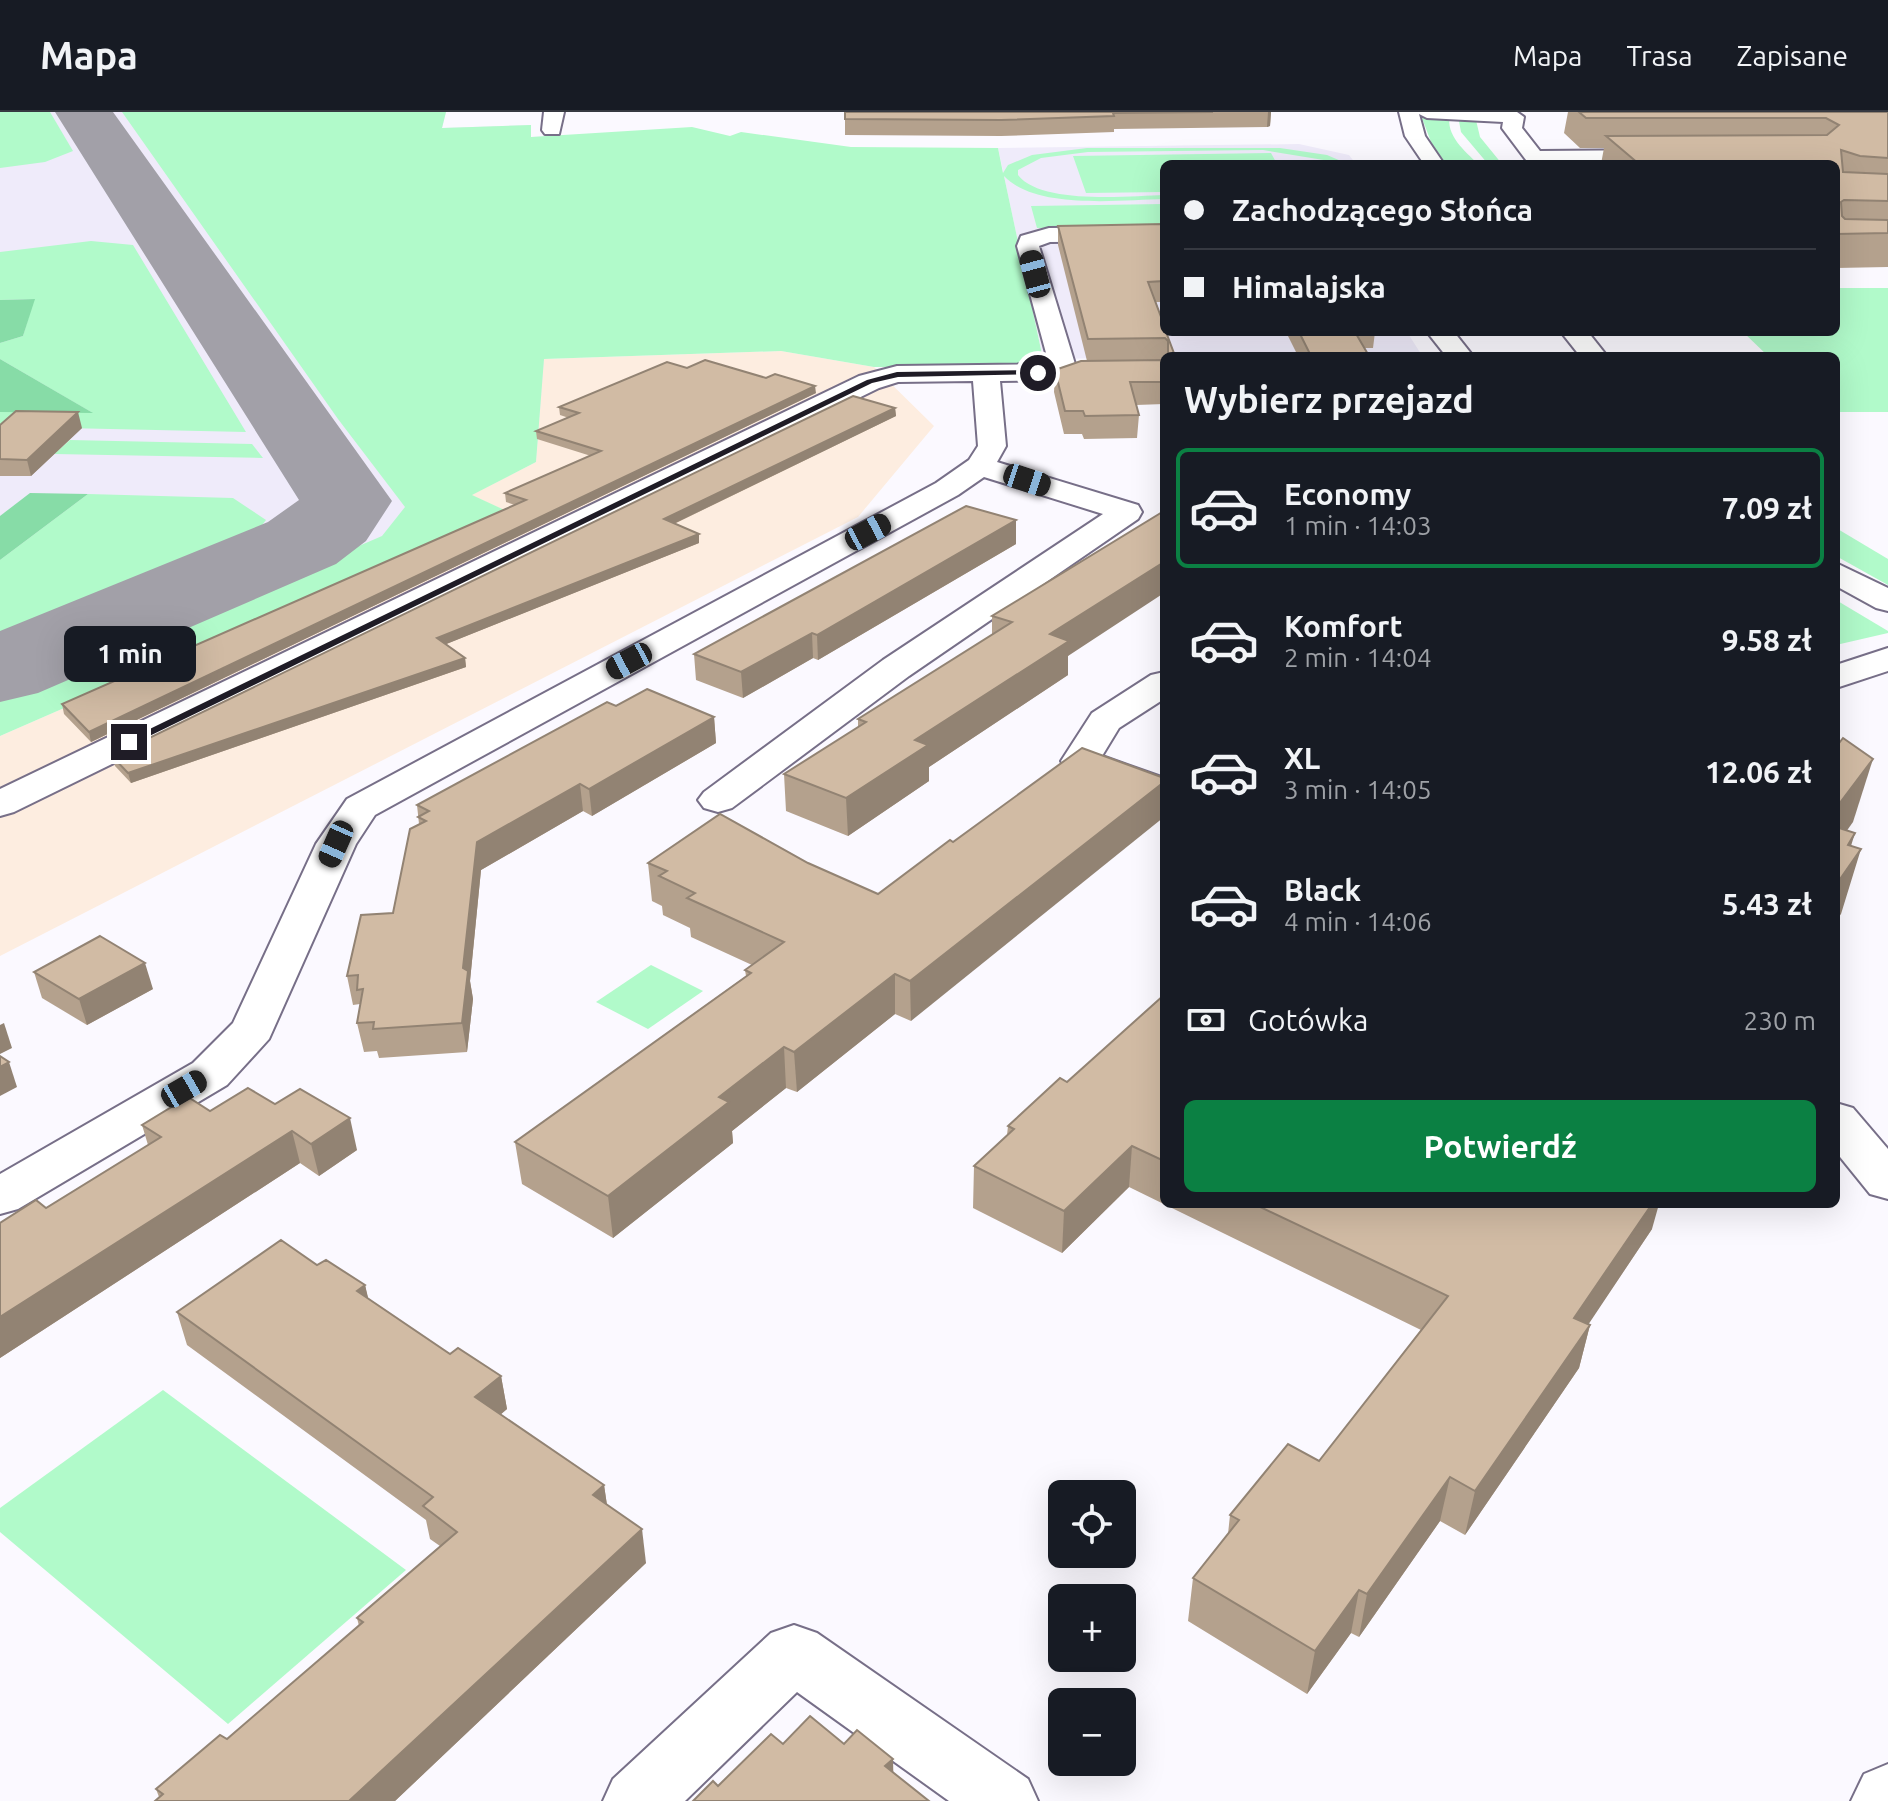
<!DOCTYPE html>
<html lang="pl">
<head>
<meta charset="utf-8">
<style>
  :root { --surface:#171b24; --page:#242831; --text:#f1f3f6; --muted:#9ea1a6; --line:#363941; --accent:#0b8043 }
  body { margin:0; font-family:Ubuntu,sans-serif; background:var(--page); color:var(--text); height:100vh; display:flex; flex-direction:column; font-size:30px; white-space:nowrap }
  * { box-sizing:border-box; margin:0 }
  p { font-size:26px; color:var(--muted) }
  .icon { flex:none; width:44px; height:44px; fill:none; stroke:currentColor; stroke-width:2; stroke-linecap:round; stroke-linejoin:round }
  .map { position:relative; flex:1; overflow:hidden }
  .side { position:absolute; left:1160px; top:240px; width:680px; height:856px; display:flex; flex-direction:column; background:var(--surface); border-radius:12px; box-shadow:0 8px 32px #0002 }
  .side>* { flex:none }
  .banner { position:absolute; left:1160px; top:48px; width:680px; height:176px; border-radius:12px; box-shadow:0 8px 32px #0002; display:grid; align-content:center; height:176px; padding:0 24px; background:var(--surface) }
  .fabs { position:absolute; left:1048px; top:1368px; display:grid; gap:16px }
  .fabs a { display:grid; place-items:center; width:88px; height:88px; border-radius:12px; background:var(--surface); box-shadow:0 8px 32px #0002; font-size:40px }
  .end { position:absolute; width:36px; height:36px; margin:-18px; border:10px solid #1f1c26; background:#fff; box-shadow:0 0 0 4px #fff }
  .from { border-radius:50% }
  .bubble { position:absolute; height:56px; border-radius:12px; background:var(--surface); box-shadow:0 8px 32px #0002; font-size:26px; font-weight:700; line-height:56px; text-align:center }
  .car { position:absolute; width:24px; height:48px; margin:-24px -12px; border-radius:10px; box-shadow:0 0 6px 2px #0007; background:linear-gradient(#222 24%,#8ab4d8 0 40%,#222 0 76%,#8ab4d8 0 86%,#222 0) }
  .banner b { display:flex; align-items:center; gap:28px; height:76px; font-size:30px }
  .banner b+b { border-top:2px solid var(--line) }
  .banner i { width:20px; height:20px; background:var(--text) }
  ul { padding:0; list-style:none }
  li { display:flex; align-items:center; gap:24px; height:120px; margin:0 16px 12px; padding:0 8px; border:4px solid transparent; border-radius:12px }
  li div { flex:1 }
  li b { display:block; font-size:30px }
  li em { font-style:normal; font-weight:700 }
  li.selected { border-color:var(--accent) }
  li>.icon { width:72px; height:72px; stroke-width:1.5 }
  h2 { padding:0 24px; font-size:36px; line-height:96px }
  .pay { display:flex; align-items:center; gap:20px; height:88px; padding:0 24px; font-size:30px }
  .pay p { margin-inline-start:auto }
  .action { display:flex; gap:16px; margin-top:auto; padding:16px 24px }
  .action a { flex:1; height:92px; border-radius:12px; background:var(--accent); color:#fff; font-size:32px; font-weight:700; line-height:92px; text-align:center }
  header { display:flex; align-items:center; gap:48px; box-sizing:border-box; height:112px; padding:0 40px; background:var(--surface); border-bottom:2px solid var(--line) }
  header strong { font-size:38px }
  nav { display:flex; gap:44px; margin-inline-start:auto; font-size:28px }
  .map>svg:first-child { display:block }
  .built { fill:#efebfa }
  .industrial { fill:#fdede0 }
  .green { fill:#b1faca }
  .forest { fill:#87dca7 }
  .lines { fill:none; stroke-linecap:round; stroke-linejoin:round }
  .taxiway { fill:#a2a0a8; fill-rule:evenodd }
  .minor-casing { stroke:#776f88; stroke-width:4 }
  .minor { fill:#fff; fill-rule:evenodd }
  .wall { fill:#b4a18d }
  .shaded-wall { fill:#928373 }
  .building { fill:#d1bba4; stroke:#928373; stroke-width:2 }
  .route { fill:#1f1c26 }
</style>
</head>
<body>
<header>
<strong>Mapa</strong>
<nav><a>Mapa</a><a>Trasa</a><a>Zapisane</a></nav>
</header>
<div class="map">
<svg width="1888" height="1689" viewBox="0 0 1888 1689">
  <rect width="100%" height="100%" fill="#fbf9ff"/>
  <g class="built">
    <polygon points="0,0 446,0 442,16 531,13 531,25 566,24 536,350 0,624"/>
    <polygon points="1299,32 1349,43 1356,52 1164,52 1164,220 1407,220 1421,242 1043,247 998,36"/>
  </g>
  <polygon class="industrial" points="781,239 874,255 934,314 858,405 0,844 0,624 510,401 471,383 536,350 544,247"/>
  <g class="green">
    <polygon points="0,0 50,0 73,39 45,50 0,56"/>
    <path d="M122 0H446L442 16 531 13V25L692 15 730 24 741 20 851 35 998 36 1003 61 1008 53 1032 43 1087 36H1280L1327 43 1348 52 1263 38 1088 40 1041 46 1018 58V63C1041 93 1129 84 1164 83V87C1120 88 1036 98 1004 64L1043 247 1039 255H874L781 239 544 247 536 350 472 383 511 401 0 624V589L382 424 405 395 338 307Z"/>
    <path d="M1450 3C1445 23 1465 39 1478 52H1446L1431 30 1422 6Z"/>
    <polygon points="1458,4 1475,4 1480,25 1502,52 1488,52 1461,20"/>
    <polygon points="1271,41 1277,52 1164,52 1164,80 1086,81 1073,44"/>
    <polygon points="1164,92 1164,114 1037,116 1031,94"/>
    <polygon points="91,129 133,133 246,320 20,315 0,333 0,300 91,300 0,247 0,231 23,224 34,187 0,188 0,140"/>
    <polygon points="1836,176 1888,176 1888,300 1836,300 1836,244 1768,244 1743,220 1836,220"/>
    <polygon points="70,328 252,332 263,346 54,342"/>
    <polygon points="88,382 233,386 266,408 252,426 0,528 0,448"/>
    <polygon points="1836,416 1888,447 1888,473 1836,444"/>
    <polygon points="1836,488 1888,519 1888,521 1836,533"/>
    <polygon points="651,853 703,879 648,917 596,890"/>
    <polygon points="163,1278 406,1458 228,1612 0,1420 0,1396"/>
  </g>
  <g class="forest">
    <polygon points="35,187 23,224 0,231 0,188"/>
    <polygon points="0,247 93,301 0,300"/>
    <polygon points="30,381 88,382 0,448 0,404"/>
  </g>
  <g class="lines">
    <polygon class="taxiway" points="55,0 113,0 392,389 366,429 336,452 38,581 0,590 0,519 268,410 299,388"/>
    <defs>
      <g id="minor">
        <polygon points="544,0 564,0 559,22 545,22 542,18"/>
        <polygon points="1399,0 1517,0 1524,5 1522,16 1540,39 1662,38 1672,44 1662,50 1529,52 1502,16 1503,10 1427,6 1419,2 1425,24 1444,52 1424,52 1405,24"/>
        <polygon points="1164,115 1164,129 1050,130 1039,134 1075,252 1164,251 1164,267 1000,269 1006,334 997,350 1138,393 1142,400 1138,407 909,564 732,696 718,700 704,696 698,688 704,680 883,548 1103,402 984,365 958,383 375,703 356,732 269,927 227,973 18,1097 0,1102 0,1062 193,951 233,911 316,732 347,687 936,371 969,348 978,334 973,269 898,270 879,276 14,700 0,704 0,677 859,264 897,254 1049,252 1017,134 1021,124 1049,116"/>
        <polygon points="1427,220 1454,220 1473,244 1446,244"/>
        <polygon points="1561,220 1588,220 1607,244 1580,244"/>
        <polygon points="1836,451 1888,476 1888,499 1876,496 1836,474"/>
        <polygon points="1888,536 1888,559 1836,576 1836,553"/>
        <polygon points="1164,560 1164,587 1119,616 1102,644 1164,666 1164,691 1066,657 1061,649 1092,601 1151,563"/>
        <polygon points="1836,991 1853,996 1888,1037 1888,1087 1870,1082 1836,1040"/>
        <polygon points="794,1513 817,1521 1028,1667 1038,1689 949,1689 797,1580 685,1689 603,1689 613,1667 771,1521"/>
        <polygon points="1888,1652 1888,1689 1851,1689 1864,1662"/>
      </g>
    </defs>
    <use href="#minor" class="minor-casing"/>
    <use href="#minor" class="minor"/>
  </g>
  <g class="wall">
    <polygon points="845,0 1271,0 1270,14 1267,15 1114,17 1114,20 1001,24 845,23"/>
    <polygon points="1568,0 1888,0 1888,155 1836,156 1836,52 1601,52 1604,36 1580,36 1564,21"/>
    <polygon points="1164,112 1164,190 1156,190 1175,244 1164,244 1164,248 1087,249 1058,133 1058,114"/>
    <polygon points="1286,220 1375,220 1373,236 1364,236 1369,244 1298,244"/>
    <polygon points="687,256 816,281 91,630 64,602 62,592 515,393 506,390 505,381 591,344 537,327 536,319 569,306 560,303 559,295"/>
    <polygon points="1055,258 1164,270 1164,292 1136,293 1139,303 1137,326 1084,327 1082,322 1064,322 1054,280"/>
    <polygon points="895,296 896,304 674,412 699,431 446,532 465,546 466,555 131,671 115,654 112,644"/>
    <polygon points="0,313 82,316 31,364 0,364"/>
    <polygon points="1164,399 1068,544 1068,563 929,655 929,669 848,724 786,699 784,662 858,615 858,607 992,523 992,504"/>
    <polygon points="1016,408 1016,432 818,548 813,546 743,586 696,568 694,542"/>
    <polygon points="714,605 716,631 592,704 583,699 481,758 470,869 473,887 467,940 379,946 377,939 364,940 357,911 360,892 353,893 347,864 393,801 419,712 417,693"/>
    <polygon points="950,728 911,909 895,902 797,980 786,976 732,1019 733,1031 613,1126 522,1072 515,1030 746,864 745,858 752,853 691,825 690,816 663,803 662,794 652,789 648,751 808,751 878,782"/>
    <polygon points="34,860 153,877 87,913 42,886"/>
    <polygon points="1164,883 1164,1092 1494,1092 1652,1117 1588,1212 1590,1213 1579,1256 1465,1423 1440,1409 1359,1525 1351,1521 1307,1582 1188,1509 1193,1466 1228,1422 1230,1403 1319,1349 1421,1218 1129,1075 1062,1141 973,1096 974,1054 1007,1023 1008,1014 1067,970"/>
    <polygon points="275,992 357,1038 319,1064 300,1051 0,1246 0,1111 46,1096 148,1033 142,1013 210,999"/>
    <polygon points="317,1153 365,1173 368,1187 450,1242 501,1264 507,1297 500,1303 604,1373 607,1393 646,1451 395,1689 155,1689 159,1685 156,1677 227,1627 359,1514 357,1506 440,1434 430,1427 426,1408 187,1233 177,1200"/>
  </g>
  <g class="shaded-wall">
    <polygon points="1268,0 1271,0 1270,14 1267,15"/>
    <polygon points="815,274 816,281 91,630 89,620"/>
    <polygon points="895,296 896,304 665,416 664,407"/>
    <polygon points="78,300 82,316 31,364 27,348"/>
    <polygon points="1016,408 1016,432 818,548 817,523"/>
    <polygon points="699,422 699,431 439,535 437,526"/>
    <polygon points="1164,450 1164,481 1068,544 1068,563 929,655 929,669 848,724 846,686 915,628 1050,522"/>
    <polygon points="812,521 813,546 743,586 741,560"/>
    <polygon points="465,546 466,555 131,671 128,661"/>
    <polygon points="714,605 716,631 592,704 589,677"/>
    <polygon points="1873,647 1853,710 1836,734 1836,696"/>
    <polygon points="1164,670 1164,705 911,909 910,869"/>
    <polygon points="580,672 583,699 481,758 470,869 473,887 467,940 462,911 463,856 477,730"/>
    <polygon points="1855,721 1842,763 1861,737 1841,802 1836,809 1836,776 1848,733"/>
    <polygon points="145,851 153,877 87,913 79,887"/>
    <polygon points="895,862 895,902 797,980 794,940"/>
    <polygon points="4,911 12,936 0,942 0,913"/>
    <polygon points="784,935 786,976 732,1019 733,1031 613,1126 608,1084 719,985"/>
    <polygon points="9,950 17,975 0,984 0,955"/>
    <polygon points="350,1006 357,1038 319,1064 311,1032"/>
    <polygon points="292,1019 300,1051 0,1246 0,1205"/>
    <polygon points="1132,1034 1129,1075 1062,1141 1064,1099"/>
    <polygon points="1652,1092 1659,1092 1652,1117 1564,1249 1574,1206"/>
    <polygon points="365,1173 373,1206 357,1179"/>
    <polygon points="1590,1213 1579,1256 1465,1423 1475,1379"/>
    <polygon points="501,1264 507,1297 481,1319 475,1285"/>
    <polygon points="1450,1365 1440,1409 1359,1525 1367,1482"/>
    <polygon points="604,1373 609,1407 593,1383"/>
    <polygon points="642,1417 646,1451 395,1689 349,1689"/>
    <polygon points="1359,1478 1351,1521 1307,1582 1315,1539"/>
    <polygon points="893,1647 894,1689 885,1654"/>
  </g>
  <g class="building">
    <polygon points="845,0 1213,0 1113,1 1114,4 1001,8 845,7"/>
    <polygon points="1579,0 1888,0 1888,46 1860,44 1841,38 1843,60 1888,62 1888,89 1844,88 1841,90 1842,104 1845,107 1888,108 1888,121 1836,122 1836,52 1639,52 1606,24 1827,23 1839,13 1826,6 1586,6"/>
    <polygon points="1164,112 1164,169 1148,170 1164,213 1164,220 1166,220 1175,244 1168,244 1168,229 1165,226 1088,227 1058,114"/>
    <polygon points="1299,220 1355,220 1369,244 1311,244"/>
    <polygon points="705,248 766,266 775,262 815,274 89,620 62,592 526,388 505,381 601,339 536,319 579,301 559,295 667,250 687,256"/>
    <polygon points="1164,248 1164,270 1130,270 1139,303 1085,304 1083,299 1065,299 1055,258 1081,249"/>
    <polygon points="853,284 895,296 664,407 699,422 437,526 465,546 128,661 112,644"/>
    <polygon points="16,299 78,300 27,348 0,347 0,313"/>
    <polygon points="966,394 1016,408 817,523 812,521 741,560 694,542"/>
    <polygon points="1164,399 1164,450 1050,522 1069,529 915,628 928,633 846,686 784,662 866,610 858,607 1012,510 992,504"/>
    <polygon points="647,577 714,605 589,677 580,672 477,730 463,856 468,859 462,911 373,917 374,910 357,911 363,877 357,878 358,863 347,864 361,803 393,801 410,717 426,709 418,705 429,699 417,693 607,590 616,594"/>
    <polygon points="1843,626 1873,647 1836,696 1836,635"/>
    <polygon points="1082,636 1164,666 1164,670 910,869 895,862 794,940 784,935 719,985 729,990 608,1084 515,1030 751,861 745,858 784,830 687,786 695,781 659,764 667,759 648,751 720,702 808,751 878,782 950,728 953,730"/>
    <polygon points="1836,715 1855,721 1848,733 1861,737 1838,770 1836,769"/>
    <polygon points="100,824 145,851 79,887 34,860"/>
    <polygon points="1164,883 1164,1049 1132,1034 1064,1099 974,1054 1014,1017 1008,1014 1060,966 1067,970"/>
    <polygon points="0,944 9,950 0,955"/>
    <polygon points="248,976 275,992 300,977 350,1006 311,1032 292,1019 0,1205 0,1111 36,1088 46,1096 161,1025 142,1013 188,985 210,999"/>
    <polygon points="1254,1092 1494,1092 1497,1093 1498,1092 1652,1092 1574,1206 1590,1213 1475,1379 1450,1365 1367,1482 1359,1478 1315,1539 1193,1466 1239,1408 1230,1403 1288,1332 1319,1349 1448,1184"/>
    <polygon points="281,1128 317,1153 326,1148 365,1173 357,1179 450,1242 458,1236 501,1264 475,1285 604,1373 593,1383 642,1417 349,1689 155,1689 163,1682 156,1677 220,1623 227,1627 363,1510 357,1506 457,1420 423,1394 433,1385 177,1200"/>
    <polygon points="810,1604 844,1632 857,1618 893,1647 885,1654 929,1689 693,1689 713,1669 718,1674 771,1622 783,1632"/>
  </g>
  <polygon class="route" points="1038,258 1041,262 898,265 872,271 133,632 123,630 867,268 897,260"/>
</svg>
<div class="fabs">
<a><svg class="icon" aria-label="locate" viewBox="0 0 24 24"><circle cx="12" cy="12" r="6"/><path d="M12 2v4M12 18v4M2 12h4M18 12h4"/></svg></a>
<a>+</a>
<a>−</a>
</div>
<i class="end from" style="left:1038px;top:261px"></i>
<i class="end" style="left:129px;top:630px"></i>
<div class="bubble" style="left:64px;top:514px;width:132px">1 min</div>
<i class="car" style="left:1035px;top:162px;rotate:345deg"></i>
<i class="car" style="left:1027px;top:368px;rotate:108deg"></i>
<i class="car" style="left:868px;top:420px;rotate:62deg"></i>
<i class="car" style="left:629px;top:549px;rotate:242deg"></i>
<i class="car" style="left:336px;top:732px;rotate:204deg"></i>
<i class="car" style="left:184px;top:977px;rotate:60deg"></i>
<div class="banner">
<b><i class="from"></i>Zachodzącego Słońca</b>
<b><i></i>Himalajska</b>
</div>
<section class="side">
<h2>Wybierz przejazd</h2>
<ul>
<li class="selected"><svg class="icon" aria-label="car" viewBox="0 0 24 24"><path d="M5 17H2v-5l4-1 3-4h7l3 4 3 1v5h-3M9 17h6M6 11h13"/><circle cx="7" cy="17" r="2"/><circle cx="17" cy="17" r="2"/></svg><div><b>Economy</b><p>1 min · 14:03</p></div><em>7.09 zł</em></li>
<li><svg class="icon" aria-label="car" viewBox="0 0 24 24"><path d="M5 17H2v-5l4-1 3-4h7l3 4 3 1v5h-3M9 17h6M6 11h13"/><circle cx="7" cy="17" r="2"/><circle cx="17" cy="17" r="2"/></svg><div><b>Komfort</b><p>2 min · 14:04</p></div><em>9.58 zł</em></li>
<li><svg class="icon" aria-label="car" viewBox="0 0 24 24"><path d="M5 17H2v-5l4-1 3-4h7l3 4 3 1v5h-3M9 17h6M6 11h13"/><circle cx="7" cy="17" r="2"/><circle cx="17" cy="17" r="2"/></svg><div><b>XL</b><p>3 min · 14:05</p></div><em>12.06 zł</em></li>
<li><svg class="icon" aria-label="car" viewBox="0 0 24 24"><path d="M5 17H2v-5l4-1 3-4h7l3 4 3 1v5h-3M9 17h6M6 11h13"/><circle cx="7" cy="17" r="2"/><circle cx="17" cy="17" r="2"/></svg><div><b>Black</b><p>4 min · 14:06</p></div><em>5.43 zł</em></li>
</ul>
<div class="pay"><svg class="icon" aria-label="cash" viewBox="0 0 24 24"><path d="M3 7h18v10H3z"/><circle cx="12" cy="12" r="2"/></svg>Gotówka<p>230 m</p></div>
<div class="action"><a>Potwierdź</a></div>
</section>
</div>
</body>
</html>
